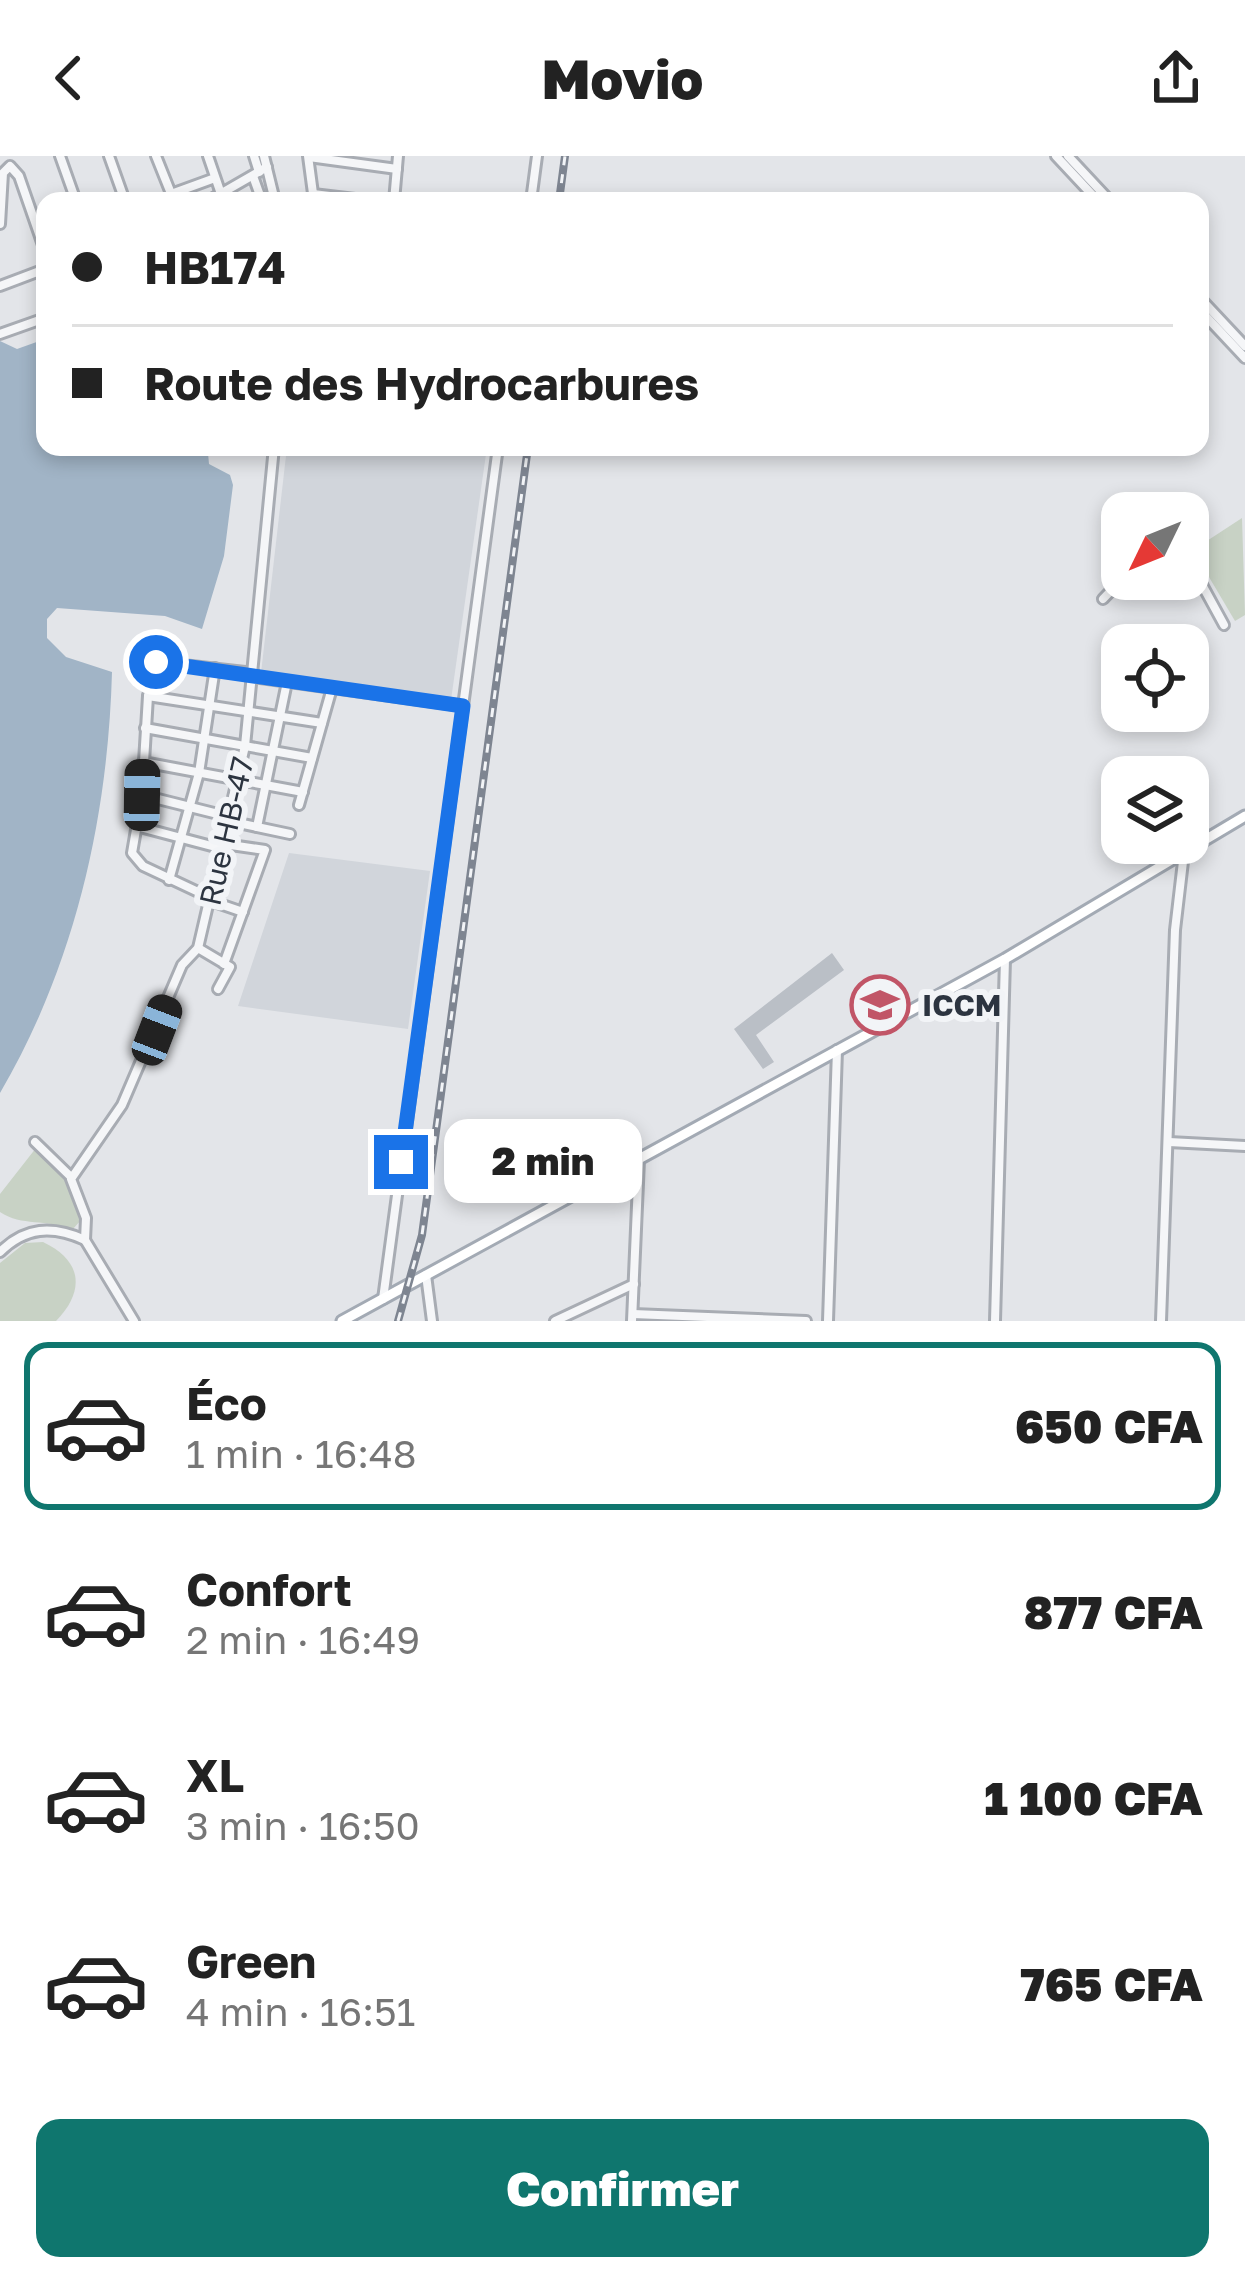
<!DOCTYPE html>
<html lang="fr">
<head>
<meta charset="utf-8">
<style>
  :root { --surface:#fff; --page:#f6f6f6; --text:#222; --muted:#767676; --line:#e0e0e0; --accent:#0f766e }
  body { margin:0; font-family:"Golos Text",sans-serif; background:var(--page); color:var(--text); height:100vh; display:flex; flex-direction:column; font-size:45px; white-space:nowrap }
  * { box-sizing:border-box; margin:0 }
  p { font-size:39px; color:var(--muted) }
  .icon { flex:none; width:66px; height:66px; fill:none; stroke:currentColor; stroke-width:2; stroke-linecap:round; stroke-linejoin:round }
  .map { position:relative; height:1165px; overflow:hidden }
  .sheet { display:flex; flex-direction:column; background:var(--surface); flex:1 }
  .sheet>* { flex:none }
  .hud { position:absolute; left:36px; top:36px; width:1173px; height:264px; border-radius:24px; box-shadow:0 6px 18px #0003; display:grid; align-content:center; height:264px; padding:0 36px; background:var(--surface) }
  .needle { width:78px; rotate:227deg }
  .tools { position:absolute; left:1101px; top:336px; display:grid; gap:24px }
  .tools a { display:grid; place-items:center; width:108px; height:108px; border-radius:24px; background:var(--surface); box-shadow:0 6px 18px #0003; font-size:60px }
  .end { position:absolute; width:54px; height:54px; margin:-27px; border:15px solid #1a73e8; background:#fff; box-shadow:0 0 0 6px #fff }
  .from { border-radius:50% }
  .bubble { position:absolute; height:84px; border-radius:24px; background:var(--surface); box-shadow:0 6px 18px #0003; font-size:39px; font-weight:800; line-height:84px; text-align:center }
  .car { position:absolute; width:36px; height:72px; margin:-36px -18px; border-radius:15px; box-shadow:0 0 9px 3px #0007; background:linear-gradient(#222 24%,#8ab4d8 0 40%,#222 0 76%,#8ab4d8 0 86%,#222 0) }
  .hud b { display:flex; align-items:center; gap:42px; height:114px; font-size:45px }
  .hud b+b { border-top:3px solid var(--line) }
  .hud i { width:30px; height:30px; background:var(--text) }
  ul { padding:21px 0 0; list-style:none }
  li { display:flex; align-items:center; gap:36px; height:168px; margin:0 24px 18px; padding:0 12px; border:6px solid transparent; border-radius:24px }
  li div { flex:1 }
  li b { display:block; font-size:45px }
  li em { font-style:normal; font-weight:800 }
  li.selected { border-color:var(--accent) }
  li>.icon { width:108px; height:108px; stroke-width:1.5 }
  .button { display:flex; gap:24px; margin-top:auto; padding:24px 36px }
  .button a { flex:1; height:138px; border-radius:24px; background:var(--accent); color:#fff; font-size:48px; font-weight:800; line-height:138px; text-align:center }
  header { display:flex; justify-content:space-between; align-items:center; height:156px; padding:0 36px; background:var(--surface); font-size:54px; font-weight:800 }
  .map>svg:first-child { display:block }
  .built { fill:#d1d5db }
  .green { fill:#c8d2c5 }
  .water { fill:#a1b4c6 }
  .building { fill:#babfc6 }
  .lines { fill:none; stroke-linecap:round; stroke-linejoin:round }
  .minor-casing { stroke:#a8acb3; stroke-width:14 }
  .major-casing { stroke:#a3aab4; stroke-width:15 }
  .minor { stroke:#f5f6f8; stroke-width:8 }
  .major { stroke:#fff; stroke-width:9 }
  .rail-casing { stroke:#7e8591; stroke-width:8 }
  .rail { stroke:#f2f4f7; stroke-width:3; stroke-dasharray:9; stroke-linecap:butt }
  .route { stroke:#1a73e8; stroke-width:15 }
  .labels { text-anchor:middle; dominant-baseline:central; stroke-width:12; stroke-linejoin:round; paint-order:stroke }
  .street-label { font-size:30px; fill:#2c3440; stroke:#f2f4f7 }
  .poi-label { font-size:30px; font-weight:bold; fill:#2c3440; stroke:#f2f4f7; text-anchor:start }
</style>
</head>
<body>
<header><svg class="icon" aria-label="back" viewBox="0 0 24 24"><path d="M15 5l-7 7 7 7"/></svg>Movio<svg class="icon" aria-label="share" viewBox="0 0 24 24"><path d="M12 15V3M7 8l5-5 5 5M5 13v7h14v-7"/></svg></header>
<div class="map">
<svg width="1245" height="1165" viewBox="0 0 1245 1165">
  <rect width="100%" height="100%" fill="#e3e5e9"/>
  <g class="built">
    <polygon points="287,291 487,291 451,544 261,517"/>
    <polygon points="289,697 430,715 408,873 238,850"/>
  </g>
  <g class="green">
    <polygon points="1242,362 1245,459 1235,465 1193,394"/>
    <path d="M36 992 58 1010 82 1063 72 1074C46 1062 22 1071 0 1056V1038Z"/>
    <path d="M43 1086C83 1105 85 1135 56 1165H0V1107L25 1087Z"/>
  </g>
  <path class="water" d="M45 183V291H218L208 297 209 308 230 319 233 329 224 400 202 473 165 460 57 452 47 463V482L66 501 112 516C108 662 75 809 0 937V185L17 193Z"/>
  <polygon class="building" points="832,797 844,814 756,879 774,906 763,913 734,873"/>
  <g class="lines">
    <defs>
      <g id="minor">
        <polyline points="60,0 76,45"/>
        <polyline points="109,0 125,45"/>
        <polyline points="156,0 174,45"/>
        <polyline points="208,0 221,38"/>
        <polyline points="254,0 259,16"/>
        <polyline points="264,0 275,45"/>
        <polyline points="308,0 314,45"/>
        <polyline points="1056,0 1098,45"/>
        <polyline points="1068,0 1110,45"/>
        <polyline points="309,1 397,13"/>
        <polyline points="253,20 262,45"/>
        <polyline points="171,38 215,22"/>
        <polyline points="313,38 372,45"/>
        <polyline points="208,45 267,11"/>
        <polyline points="394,45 398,0"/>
        <polyline points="531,45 537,0"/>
        <polyline points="0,68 3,17 10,10 19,20 45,95"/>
        <polyline points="0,130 45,113"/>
        <polyline points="1200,142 1245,190"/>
        <polyline points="1200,154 1245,202"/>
        <polyline points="0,178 45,162"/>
        <polyline points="1188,403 1224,469"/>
        <polyline points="1103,443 1122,423"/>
        <polyline points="253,521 463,550"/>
        <polyline points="148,540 322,567"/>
        <polyline points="145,572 312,602"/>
        <polyline points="143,606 303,636"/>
        <polyline points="142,639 230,661"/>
        <polyline points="299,649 332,532"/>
        <polyline points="229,665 290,678"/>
        <polyline points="136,670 223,693"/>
        <polyline points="257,671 287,526"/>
        <polyline points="169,724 199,617 215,512"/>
        <polyline points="211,742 143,710 132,697 142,639 148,540 156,506 254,517"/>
        <polyline points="211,745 243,756"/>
        <polyline points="198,792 230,811 218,833"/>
        <polyline points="224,808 265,694 224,688"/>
        <polyline points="35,986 71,1021"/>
        <polyline points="1169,986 1245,990"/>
        <path d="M0 1096C25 1071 52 1069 85 1084"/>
        <polyline points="426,1119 432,1165"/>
        <polyline points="383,1143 498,291"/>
        <polyline points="633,1158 806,1165"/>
        <polyline points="134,1165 85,1084 86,1062 71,1023 122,949 182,809 198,792 245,590 274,291"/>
        <polyline points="555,1165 634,1128"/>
        <polyline points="632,1165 639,1004"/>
        <polyline points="828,1165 837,894"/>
        <polyline points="995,1165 1005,803"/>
        <polyline points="1161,1165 1175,774 1184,697"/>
      </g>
      <polyline id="major" points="342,1165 1005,803 1245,660"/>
    </defs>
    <use href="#minor" class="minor-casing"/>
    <use href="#major" class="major-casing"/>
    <use href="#minor" class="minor"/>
    <use href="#major" class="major"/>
    <defs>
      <g id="rail">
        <polyline points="559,45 565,0"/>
        <polyline points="398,1165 422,1079 528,291"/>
      </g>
    </defs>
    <use href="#rail" class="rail-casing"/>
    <use href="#rail" class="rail"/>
  </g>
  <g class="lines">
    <polyline class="route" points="156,506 463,550 401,1006"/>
  </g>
  <defs>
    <symbol id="university-ring" viewBox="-11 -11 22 22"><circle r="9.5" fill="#f2f4f7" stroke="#c15567" stroke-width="1.5"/><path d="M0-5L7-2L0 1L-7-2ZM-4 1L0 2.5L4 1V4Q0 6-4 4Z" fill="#c15567"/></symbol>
  </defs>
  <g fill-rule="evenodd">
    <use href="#university-ring" x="847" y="816" width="66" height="66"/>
  </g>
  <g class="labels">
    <g class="street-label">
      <text transform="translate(226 675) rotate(-77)">Rue HB-47</text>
    </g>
    <g class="poi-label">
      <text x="922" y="849">ICCM</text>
    </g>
  </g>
</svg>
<div class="tools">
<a><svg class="needle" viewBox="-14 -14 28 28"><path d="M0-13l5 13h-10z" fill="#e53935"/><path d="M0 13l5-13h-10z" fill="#767676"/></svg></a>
<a><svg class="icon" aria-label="locate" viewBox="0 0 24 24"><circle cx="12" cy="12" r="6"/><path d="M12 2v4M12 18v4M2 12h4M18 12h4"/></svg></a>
<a><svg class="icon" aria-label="layers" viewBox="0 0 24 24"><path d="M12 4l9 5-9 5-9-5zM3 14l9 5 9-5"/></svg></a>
</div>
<i class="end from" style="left:156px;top:506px"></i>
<i class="end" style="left:401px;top:1006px"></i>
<div class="bubble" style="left:444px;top:963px;width:198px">2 min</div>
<i class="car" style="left:142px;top:639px;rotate:1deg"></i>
<i class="car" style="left:157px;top:874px;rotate:21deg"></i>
<div class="hud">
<b><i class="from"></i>HB174</b>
<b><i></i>Route des Hydrocarbures</b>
</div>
</div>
<section class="sheet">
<ul>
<li class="selected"><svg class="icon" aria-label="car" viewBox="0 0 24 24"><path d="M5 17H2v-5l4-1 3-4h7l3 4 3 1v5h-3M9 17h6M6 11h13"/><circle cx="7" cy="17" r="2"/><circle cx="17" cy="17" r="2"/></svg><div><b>Éco</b><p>1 min · 16:48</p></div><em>650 CFA</em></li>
<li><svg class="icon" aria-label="car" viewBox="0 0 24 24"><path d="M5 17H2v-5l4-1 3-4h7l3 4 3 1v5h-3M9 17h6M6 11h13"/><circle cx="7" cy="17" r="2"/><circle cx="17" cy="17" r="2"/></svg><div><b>Confort</b><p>2 min · 16:49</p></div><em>877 CFA</em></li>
<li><svg class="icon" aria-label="car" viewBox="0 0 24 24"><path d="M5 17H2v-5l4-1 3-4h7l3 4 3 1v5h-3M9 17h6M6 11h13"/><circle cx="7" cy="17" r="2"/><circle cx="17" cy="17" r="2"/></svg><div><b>XL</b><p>3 min · 16:50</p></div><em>1 100 CFA</em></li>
<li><svg class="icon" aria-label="car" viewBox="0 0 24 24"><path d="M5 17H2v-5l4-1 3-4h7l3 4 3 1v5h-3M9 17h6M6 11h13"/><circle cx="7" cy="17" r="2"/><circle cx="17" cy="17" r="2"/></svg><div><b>Green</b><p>4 min · 16:51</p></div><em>765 CFA</em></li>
</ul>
<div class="button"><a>Confirmer</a></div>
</section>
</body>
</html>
